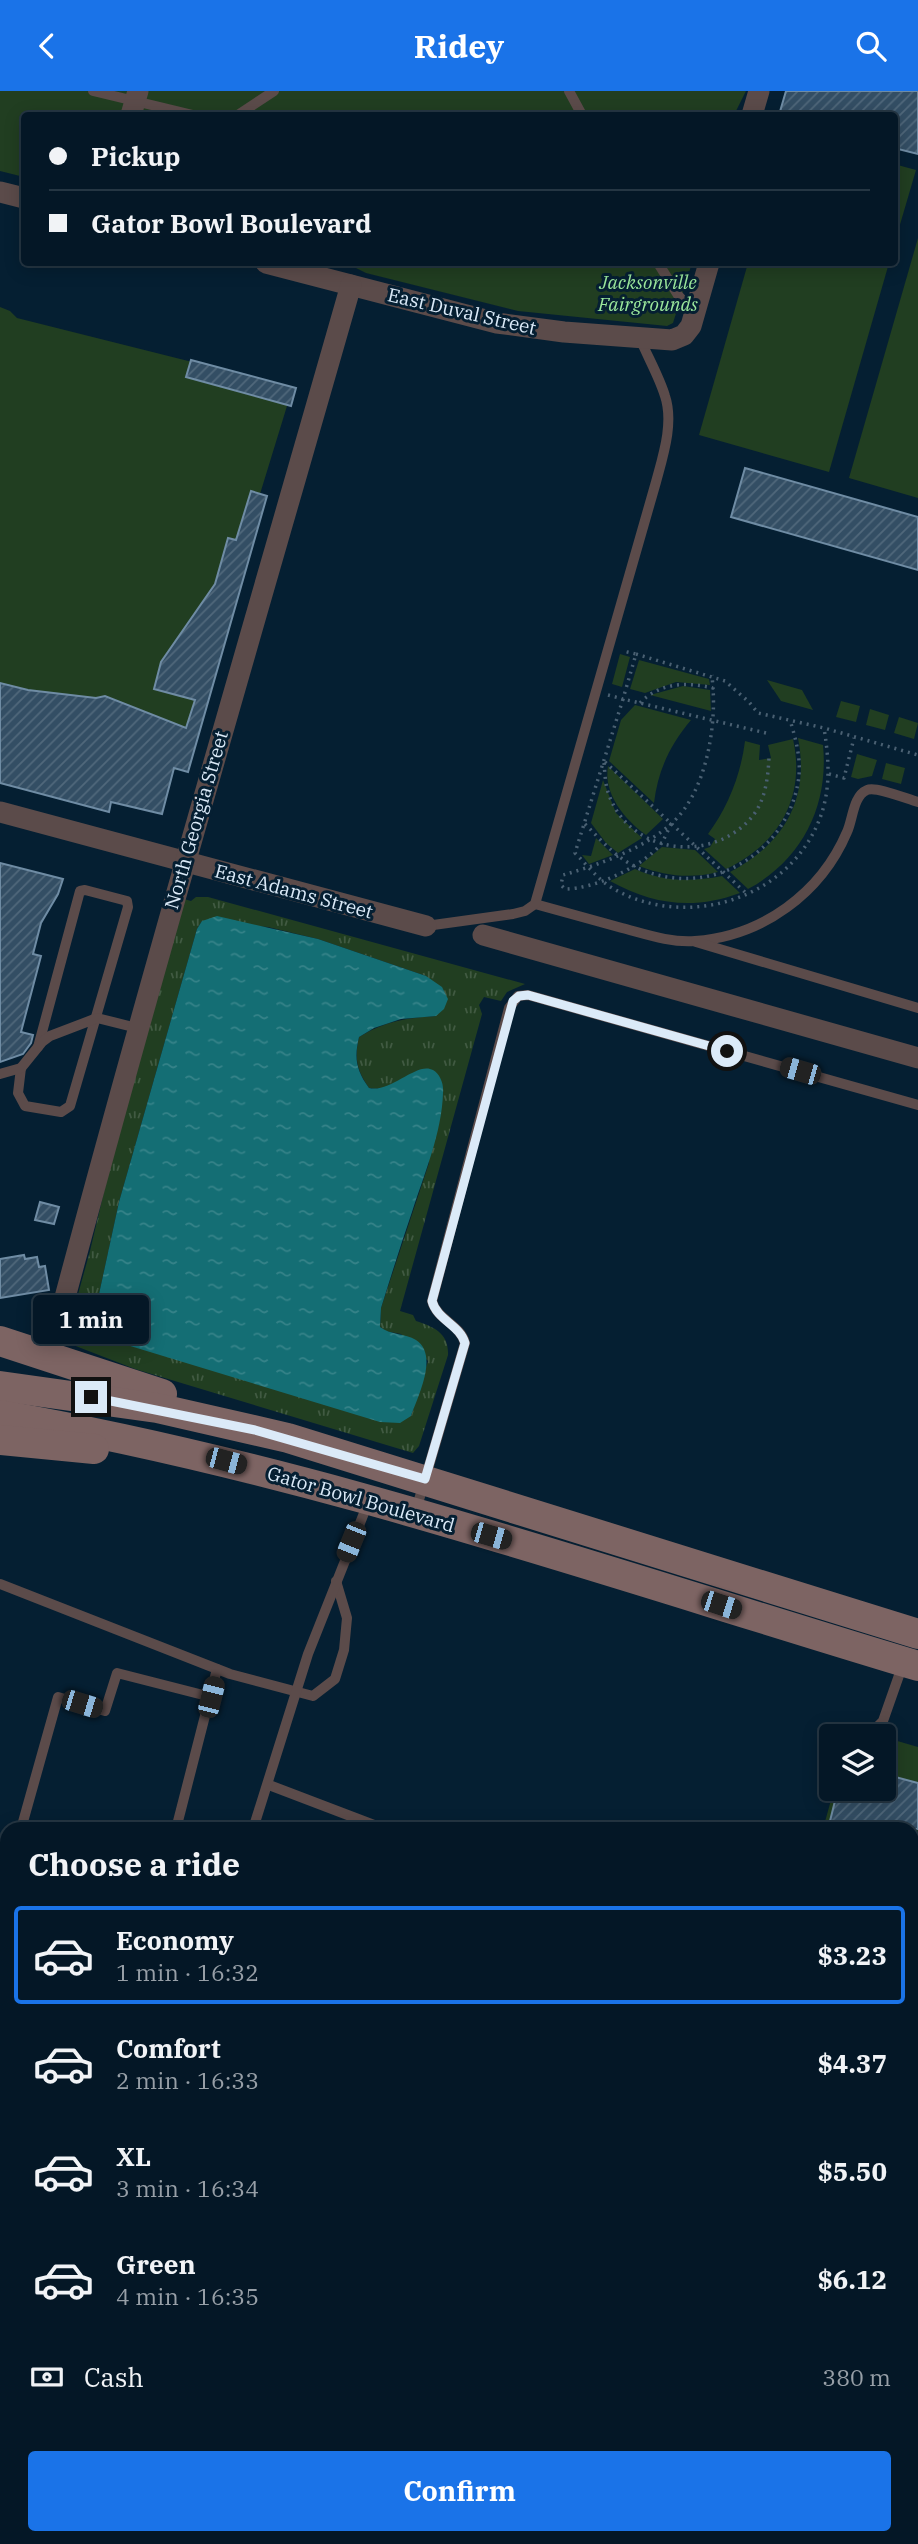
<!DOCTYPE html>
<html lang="en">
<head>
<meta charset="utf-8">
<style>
  :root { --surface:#041726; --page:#0d202e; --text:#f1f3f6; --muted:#979fa7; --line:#253643; --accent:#1a73e8 }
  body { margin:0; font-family:"IBM Plex Serif",serif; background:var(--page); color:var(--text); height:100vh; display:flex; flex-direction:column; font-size:26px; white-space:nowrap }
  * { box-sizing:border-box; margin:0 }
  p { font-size:23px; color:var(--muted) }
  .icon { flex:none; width:38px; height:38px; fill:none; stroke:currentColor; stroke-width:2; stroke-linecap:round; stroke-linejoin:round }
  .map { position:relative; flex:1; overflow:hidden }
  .details { position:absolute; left:0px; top:1731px; width:919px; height:723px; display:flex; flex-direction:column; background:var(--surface); border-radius:21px 21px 0 0; box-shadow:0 4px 18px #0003,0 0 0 2px var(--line) }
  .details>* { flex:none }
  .guide { position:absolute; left:21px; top:21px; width:877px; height:154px; border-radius:7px; box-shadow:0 4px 18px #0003,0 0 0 2px var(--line); display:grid; align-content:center; height:154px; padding:0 28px; background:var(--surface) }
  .buttons { position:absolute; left:819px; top:1633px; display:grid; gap:14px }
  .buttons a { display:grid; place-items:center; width:77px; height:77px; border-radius:7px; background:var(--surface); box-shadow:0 4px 18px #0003,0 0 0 2px var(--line); font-size:35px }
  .end { position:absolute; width:32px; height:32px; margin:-16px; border:9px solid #dbeaf8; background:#111; box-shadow:0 0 0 4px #111 }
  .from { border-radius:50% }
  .bubble { position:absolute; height:49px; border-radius:7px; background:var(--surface); box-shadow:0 4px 18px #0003,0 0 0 2px var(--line); font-size:23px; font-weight:700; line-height:49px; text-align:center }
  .car { position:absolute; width:21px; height:42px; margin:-21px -10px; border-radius:9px; box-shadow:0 0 5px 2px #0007; background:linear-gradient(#222 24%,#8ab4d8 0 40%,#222 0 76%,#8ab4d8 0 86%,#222 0) }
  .guide b { display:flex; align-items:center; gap:24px; height:66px; font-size:26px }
  .guide b+b { border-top:2px solid var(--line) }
  .guide i { width:18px; height:18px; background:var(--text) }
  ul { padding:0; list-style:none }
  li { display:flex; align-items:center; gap:21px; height:98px; margin:0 14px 10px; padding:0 14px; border:4px solid transparent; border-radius:7px }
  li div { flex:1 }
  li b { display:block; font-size:26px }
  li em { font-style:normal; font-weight:700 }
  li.selected { border-color:var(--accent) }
  li>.icon { width:63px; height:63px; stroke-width:1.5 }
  h2 { padding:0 28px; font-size:32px; line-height:84px }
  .pay { display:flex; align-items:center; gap:18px; height:77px; padding:0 28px; font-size:26px }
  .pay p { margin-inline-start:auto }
  .cta { display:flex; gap:14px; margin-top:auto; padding:14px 28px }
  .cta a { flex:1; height:80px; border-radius:7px; background:var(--accent); color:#fff; font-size:28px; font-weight:700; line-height:80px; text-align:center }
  header { display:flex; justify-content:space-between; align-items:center; height:91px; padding:0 28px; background:var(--accent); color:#fff; font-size:32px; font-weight:700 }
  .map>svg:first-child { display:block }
  .grass { fill:url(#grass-tufts); fill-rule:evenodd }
  .green { fill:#213e21 }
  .water { fill:url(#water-ripples) }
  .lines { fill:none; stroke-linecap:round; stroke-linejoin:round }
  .ferry { stroke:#3cdee9; stroke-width:2; stroke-dasharray:9 7; stroke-linecap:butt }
  .building { fill:url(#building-hatch); stroke:#6f8ca4; stroke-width:2 }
  .path { stroke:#4a6072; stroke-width:3.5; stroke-dasharray:2 5; stroke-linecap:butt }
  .lane { stroke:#5b4b4a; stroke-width:10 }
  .street { stroke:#5b4b4a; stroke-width:21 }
  .secondary { stroke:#7d6463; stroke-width:30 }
  .route { stroke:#dbeaf8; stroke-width:9 }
  .labels { text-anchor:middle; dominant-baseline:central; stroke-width:6; stroke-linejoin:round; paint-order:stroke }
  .park-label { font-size:19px; font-style:italic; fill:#9be89c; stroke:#051f32 }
  .street-label { font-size:19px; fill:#dbeaf8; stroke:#051f32 }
</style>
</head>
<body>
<header><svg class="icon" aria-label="back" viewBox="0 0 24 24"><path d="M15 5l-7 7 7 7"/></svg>Ridey<svg class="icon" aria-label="search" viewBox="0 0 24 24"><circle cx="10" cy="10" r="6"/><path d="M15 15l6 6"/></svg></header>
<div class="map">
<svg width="918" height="2453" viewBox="0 0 918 2453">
  <defs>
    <pattern id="grass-tufts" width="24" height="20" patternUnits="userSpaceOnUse" patternTransform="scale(1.75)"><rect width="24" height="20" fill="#213e21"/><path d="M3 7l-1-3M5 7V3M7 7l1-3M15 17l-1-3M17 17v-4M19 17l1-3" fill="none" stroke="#415a42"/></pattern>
    <pattern id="water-ripples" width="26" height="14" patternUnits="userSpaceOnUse" patternTransform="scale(1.75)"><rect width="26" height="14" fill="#146e74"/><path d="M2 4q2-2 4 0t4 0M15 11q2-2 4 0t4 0" fill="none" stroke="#368389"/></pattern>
    <pattern id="building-hatch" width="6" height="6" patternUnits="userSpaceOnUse" patternTransform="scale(1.75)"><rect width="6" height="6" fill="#334e64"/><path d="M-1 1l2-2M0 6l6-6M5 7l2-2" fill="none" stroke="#50687b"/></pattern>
  </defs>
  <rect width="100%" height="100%" fill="#051f32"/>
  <path class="grass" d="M196 806H208L525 893 507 901 501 910 484 906 479 914 482 923 400 1220 413 1224 416 1230C434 1236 449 1242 448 1264L419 1355 413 1362 135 1278 68 1252 69 1236 90 1160 125 1012 184 808 191 810ZM202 830 268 836 318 848 426 885 436 925C406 927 386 930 359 946 354 968 357 979 369 997 387 1001 404 987 419 979L429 1072 381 1217 380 1236 385 1240 401 1243 428 1270 411 1325 127 1254C108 1246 97 1238 96 1217L119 1111 197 838Z"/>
  <g class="green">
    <polygon points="0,0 746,0 734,24 24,24 24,86 0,80"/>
    <polygon points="894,73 916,79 894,154"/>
    <polygon points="918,147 918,407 849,387"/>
    <polygon points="346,172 692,172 673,232 667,235 518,220 366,182"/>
    <polygon points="748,172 889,172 829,381 699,344"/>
    <polygon points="0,216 10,220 17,227 296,297 291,315 287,315 260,403 188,681 174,678 162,723 111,711 109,721 0,692"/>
    <polygon points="620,563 630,566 622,596 612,593"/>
    <polygon points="639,569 709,588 710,594 676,591 645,602 630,598"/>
    <polygon points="767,589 802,599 813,619 781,610"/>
    <polygon points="683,595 710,599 711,620 650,604"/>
    <polygon points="841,610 860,615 856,631 836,626"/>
    <path d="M635 614 691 629C670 654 658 679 654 712L609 670 621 629Z"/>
    <polygon points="870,618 889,624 885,639 866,634"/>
    <polygon points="899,626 918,632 914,648 894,642"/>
    <path d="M798 647 823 654C829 715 802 769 748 798L730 781C784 753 810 708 798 647Z"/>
    <path d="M793 648C806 706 779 753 726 778L704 758 710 756 715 748 708 743C728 716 741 683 745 650L760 654 759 669 771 667 768 654Z"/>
    <polygon points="857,663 877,669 872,685 858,688 851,686"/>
    <polygon points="886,672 905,677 901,693 882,688"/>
    <path d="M608 675 663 728 646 744C625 729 603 703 608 675Z"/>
    <polygon points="603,689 616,722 642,747 618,762 606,752 591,732"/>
    <polygon points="596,747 613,764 589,773 582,764 591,765"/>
    <path d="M662 756 695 759 718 781C690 788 665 785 639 775Z"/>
    <path d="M635 778C664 791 691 791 722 785L740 802C694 819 653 814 610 790Z"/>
    <polygon points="887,1647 918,1656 918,1984 912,1979 912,1738 823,1738 834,1698 884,1698 884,1649"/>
  </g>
  <g class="water">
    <path d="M217 825 318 848 426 885 442 896 448 908 444 918 436 925 401 928 374 937 359 946C354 967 356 979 369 997 391 1002 417 970 433 979 440 983 444 993 443 1002 442 1041 424 1084 412 1121 401 1153 391 1185 381 1217L380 1236C390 1244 405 1242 416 1249 439 1264 418 1305 411 1325L400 1332 380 1331 127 1254C108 1246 97 1239 96 1217L119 1111 197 838 202 830Z"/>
    <polygon points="912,1979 918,1984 918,2453 0,2453 0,1988 7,1991 7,2446 912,2446"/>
  </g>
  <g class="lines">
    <polyline class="ferry" points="0,2328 7,2326"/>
  </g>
  <g class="building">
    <polygon points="786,0 918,0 918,63 894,57 894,24 779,24"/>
    <polygon points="191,269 296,297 291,315 186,286"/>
    <polygon points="745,377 918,426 918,479 731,426"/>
    <polygon points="251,400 267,405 188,681 174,677 162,723 111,711 109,721 0,692 0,592 28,599 96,607 105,605 186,637 195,609 154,598 161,571 215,493 228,447 236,449"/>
    <polygon points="0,772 63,788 58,803 41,832 33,863 41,865 21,941 33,944 31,952 23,963 0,971"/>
    <polygon points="40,1111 59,1116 54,1133 35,1129"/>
    <polygon points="24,1164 25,1168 37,1166 39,1176 45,1175 49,1199 0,1207 0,1168"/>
    <polygon points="884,1683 918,1692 918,1738 828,1738 838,1698 884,1698"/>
  </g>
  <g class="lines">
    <g class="path">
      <polyline points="636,563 725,590 749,611 758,622 824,637 918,664"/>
      <polyline points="608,604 623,608 636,563 623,560"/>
      <path d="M640 612C660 591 687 591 713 597L712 584"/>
      <path d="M766 642 623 608 575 762C586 773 597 787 609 795 682 841 789 810 820 727 831 698 829 668 824 637"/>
      <polyline points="605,671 747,803"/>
      <path d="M604 672C605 682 605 694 609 704 630 763 711 773 751 727 765 711 768 688 769 666"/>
      <polyline points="829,683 844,687 854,647"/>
      <path d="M585 733C601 749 616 767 638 777 706 809 785 765 798 692 802 670 796 649 790 629"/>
      <path d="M671 733C668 739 665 747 661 753 642 776 594 798 565 798L561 794 563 784C598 774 643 758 671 733 705 703 716 640 713 597"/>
      <polyline points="912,1961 918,1965"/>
    </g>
    <g class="lane">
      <polyline points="93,0 193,24"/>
      <polyline points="569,0 582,24"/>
      <polyline points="238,24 274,0"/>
      <polyline points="658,172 678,204 694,222"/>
      <path d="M535 813C564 821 593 829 622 837 645 843 671 852 695 850 763 845 821 802 847 741 853 728 853 705 867 699 876 695 907 708 918 711"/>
      <path d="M426 835 513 823 525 820 535 813 656 391C663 365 674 332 665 305 659 285 647 265 639 245"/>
      <polyline points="696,851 918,917"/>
      <polyline points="21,977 18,1002 25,1015 61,1021 70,1015 128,816 127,810 85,799 80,800 38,956"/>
      <polyline points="0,983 21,977 42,951 50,945 97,927 137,937"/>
      <path d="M416 1419 465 1252C460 1233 437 1229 432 1210L509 917 518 905 528 904 918 1014"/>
      <polyline points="0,1493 230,1583 313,1605 335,1588 344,1559 347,1527 336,1490"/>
      <polyline points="859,1642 874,1639 883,1630 903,1573"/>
      <polyline points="269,1694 374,1734 375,1738"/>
      <polyline points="21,1738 58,1606 105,1620 117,1582 211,1606"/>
      <polyline points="176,1738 217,1578"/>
      <polyline points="253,1738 308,1563 368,1412"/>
      <polyline points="912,1778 918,1779"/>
      <polyline points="0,1814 7,1789"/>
      <polyline points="0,1831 7,1833"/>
      <polyline points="0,1856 7,1859"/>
    </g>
    <g class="street">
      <polyline points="131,24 138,0"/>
      <polyline points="752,24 759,0"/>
      <polyline points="0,101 24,107"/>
      <polyline points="266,172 497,232 564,241 672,249 684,244 691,235 709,172"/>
      <polyline points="0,721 426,835"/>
      <polyline points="483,844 918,967"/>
      <path d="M46 1264 55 1244C148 893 251 544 351 194"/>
    </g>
    <g class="secondary">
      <polyline points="0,1250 162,1303"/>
      <polyline points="0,1295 157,1317 288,1347 918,1543"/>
      <path d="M0 1324C313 1378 614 1484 918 1575"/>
      <polyline points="0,1349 94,1358"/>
    </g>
  </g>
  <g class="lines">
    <path class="route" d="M91 1306 255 1339 425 1388 465 1252C460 1234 437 1229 432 1210L513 910 519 905 528 904 727 960"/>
  </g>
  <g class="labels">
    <g class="park-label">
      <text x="648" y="191">Jacksonville<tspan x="648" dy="22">Fairgrounds</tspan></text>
    </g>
    <g class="street-label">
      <text transform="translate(462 220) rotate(13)">East Duval Street</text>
      <text transform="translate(196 729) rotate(-74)">North Georgia Street</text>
      <text transform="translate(294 800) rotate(15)">East Adams Street</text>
      <text transform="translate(361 1408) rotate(16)">Gator Bowl Boulevard</text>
    </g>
  </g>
</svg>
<div class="buttons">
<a><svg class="icon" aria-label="layers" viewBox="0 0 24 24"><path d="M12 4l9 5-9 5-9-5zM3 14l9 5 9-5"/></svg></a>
</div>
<i class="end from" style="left:727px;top:960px"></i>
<i class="end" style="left:91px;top:1306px"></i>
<div class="bubble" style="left:33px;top:1204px;width:116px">1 min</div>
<i class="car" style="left:800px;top:980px;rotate:286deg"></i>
<i class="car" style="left:226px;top:1370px;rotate:105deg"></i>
<i class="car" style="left:491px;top:1445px;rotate:106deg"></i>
<i class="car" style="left:351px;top:1451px;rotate:202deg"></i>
<i class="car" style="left:721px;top:1514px;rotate:108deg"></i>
<i class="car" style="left:211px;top:1606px;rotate:14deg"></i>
<i class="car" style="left:82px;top:1613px;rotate:107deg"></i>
<div class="guide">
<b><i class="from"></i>Pickup</b>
<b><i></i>Gator Bowl Boulevard</b>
</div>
<section class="details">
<h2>Choose a ride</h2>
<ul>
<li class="selected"><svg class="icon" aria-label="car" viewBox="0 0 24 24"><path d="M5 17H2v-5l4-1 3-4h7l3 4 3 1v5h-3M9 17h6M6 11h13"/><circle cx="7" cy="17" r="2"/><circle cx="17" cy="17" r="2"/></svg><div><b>Economy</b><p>1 min · 16:32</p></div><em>$3.23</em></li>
<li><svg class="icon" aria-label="car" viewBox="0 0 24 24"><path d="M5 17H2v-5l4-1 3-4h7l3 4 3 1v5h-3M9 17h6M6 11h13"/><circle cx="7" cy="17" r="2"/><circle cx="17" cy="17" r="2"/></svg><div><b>Comfort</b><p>2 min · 16:33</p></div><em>$4.37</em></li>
<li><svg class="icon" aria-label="car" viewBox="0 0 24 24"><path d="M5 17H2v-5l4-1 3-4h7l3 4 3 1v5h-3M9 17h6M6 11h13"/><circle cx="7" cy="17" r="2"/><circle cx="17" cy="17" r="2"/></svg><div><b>XL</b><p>3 min · 16:34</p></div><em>$5.50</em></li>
<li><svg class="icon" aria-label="car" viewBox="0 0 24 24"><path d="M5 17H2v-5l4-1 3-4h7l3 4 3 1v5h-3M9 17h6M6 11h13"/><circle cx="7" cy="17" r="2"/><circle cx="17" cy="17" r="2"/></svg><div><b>Green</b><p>4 min · 16:35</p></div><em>$6.12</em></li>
</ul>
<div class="pay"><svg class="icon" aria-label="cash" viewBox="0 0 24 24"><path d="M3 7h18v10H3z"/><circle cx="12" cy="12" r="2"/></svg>Cash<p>380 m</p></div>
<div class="cta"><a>Confirm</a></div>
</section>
</div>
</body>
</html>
